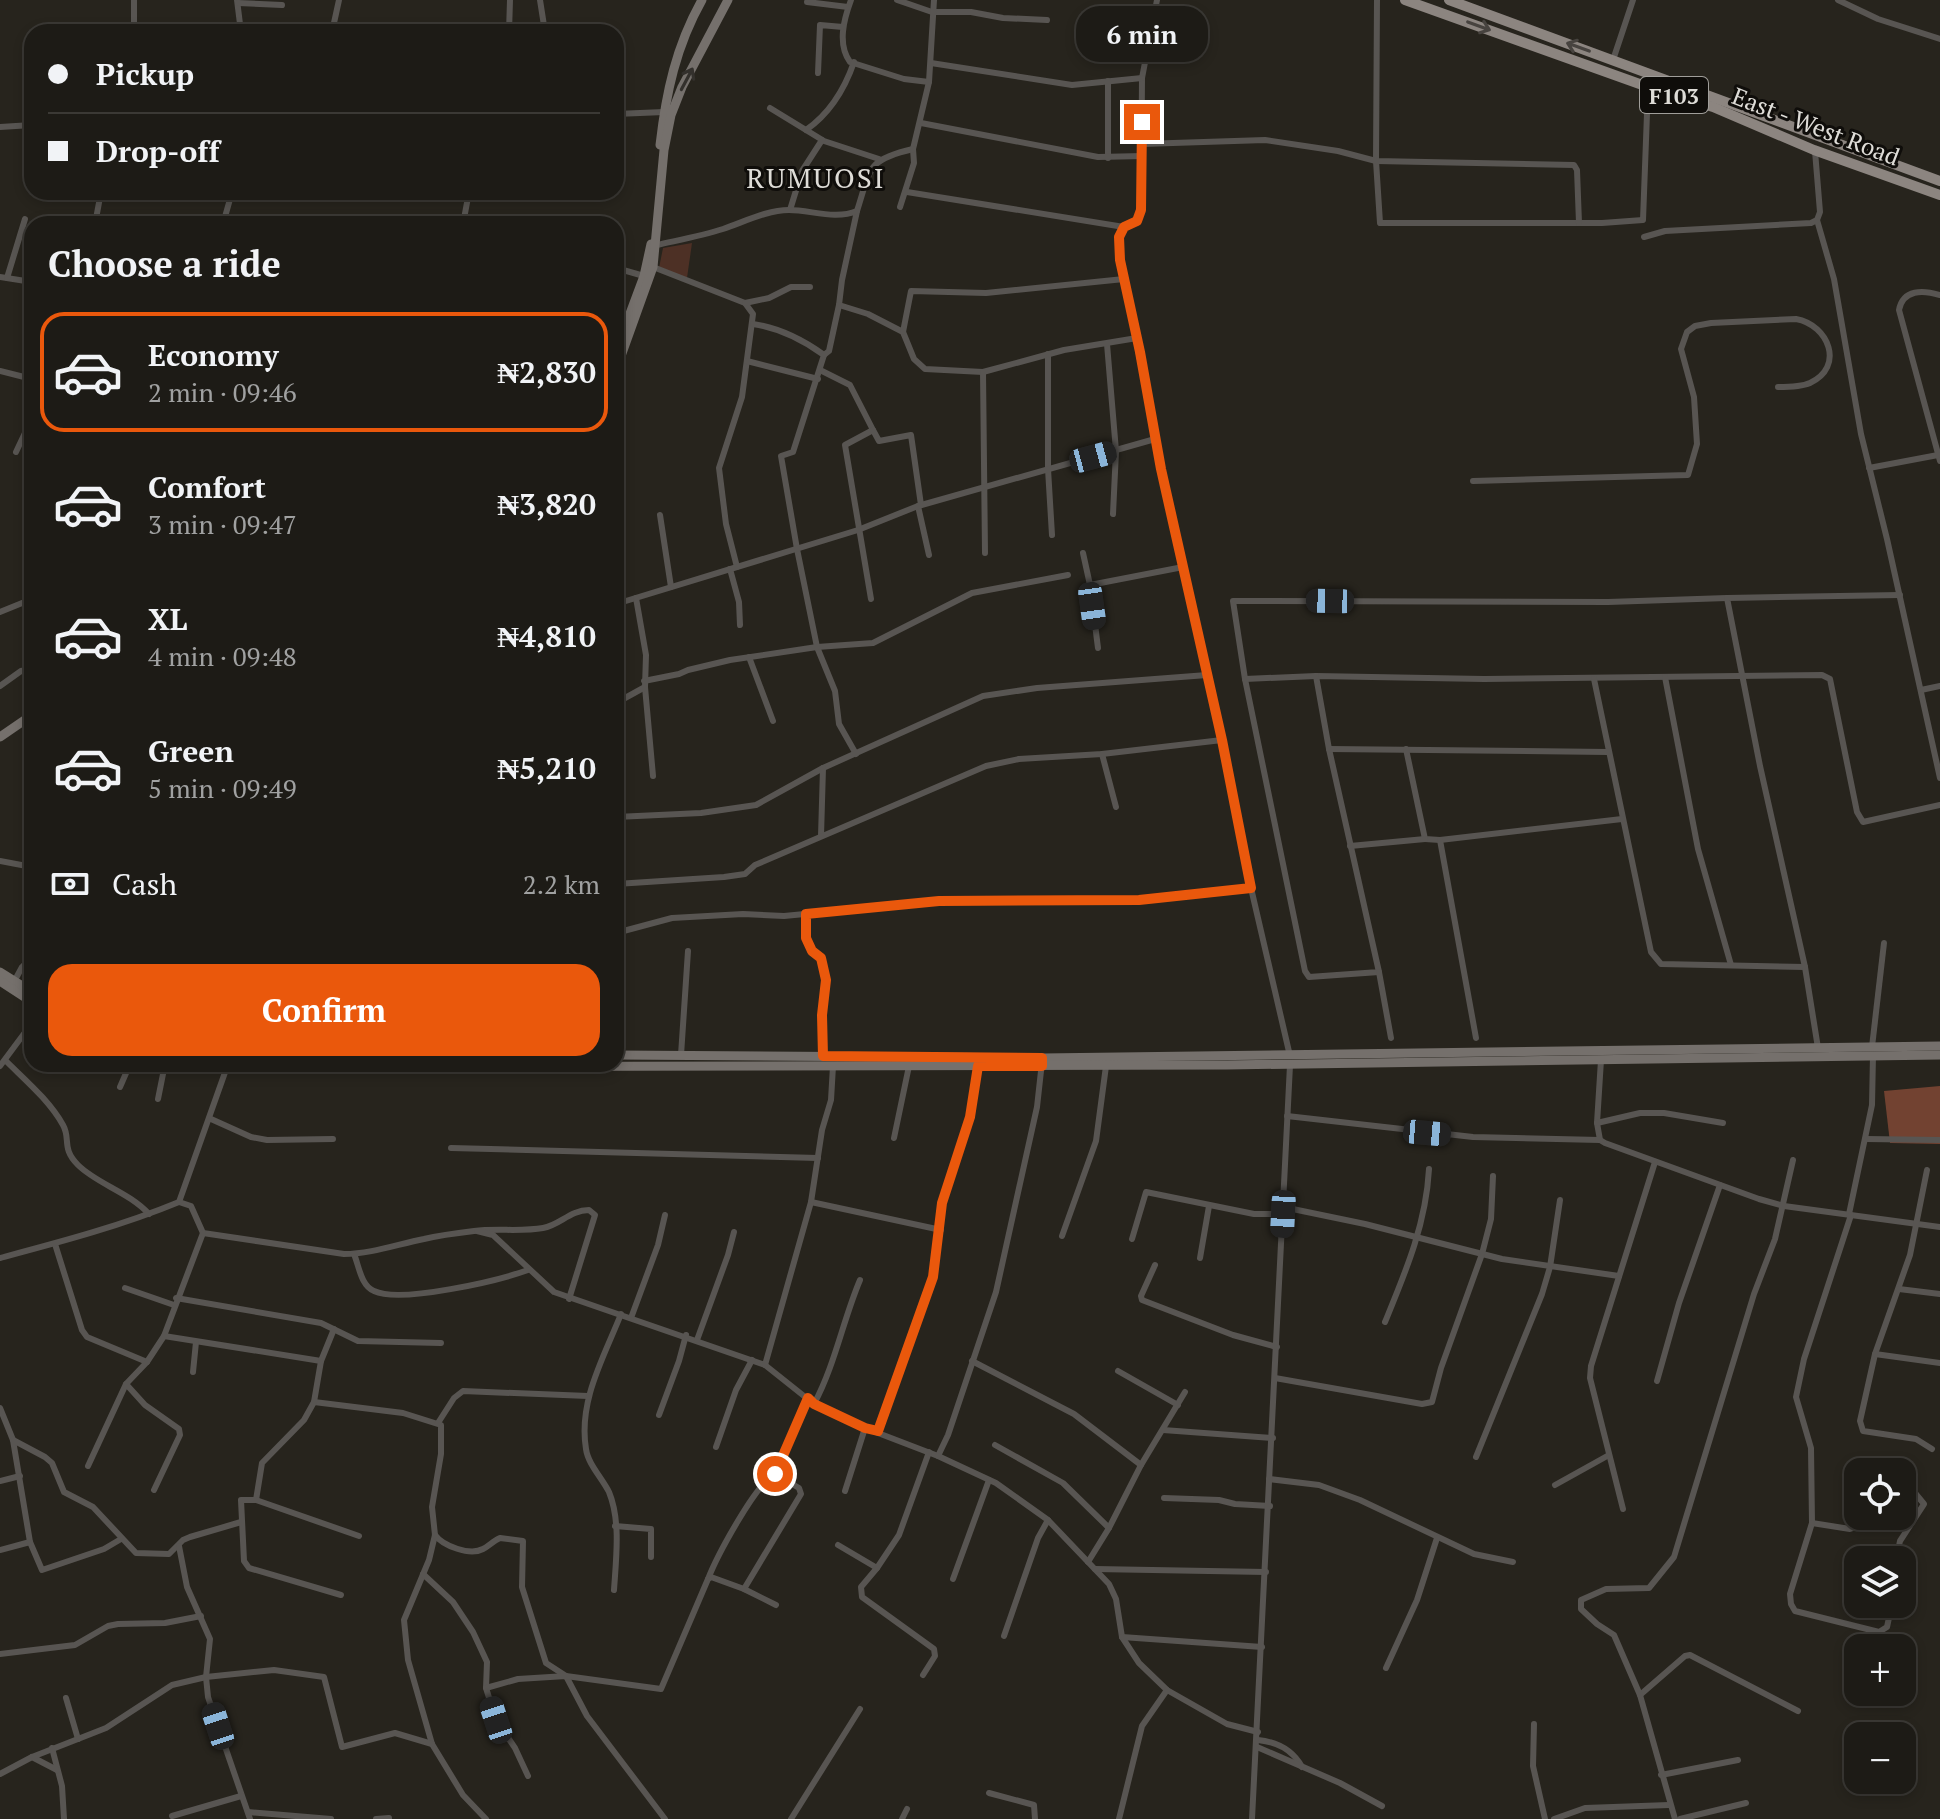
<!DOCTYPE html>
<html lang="en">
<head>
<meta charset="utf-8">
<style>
  :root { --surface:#1d1b16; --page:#25241f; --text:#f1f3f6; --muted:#a0a1a1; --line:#3b3935; --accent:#ea580c }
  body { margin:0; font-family:"PT Serif",serif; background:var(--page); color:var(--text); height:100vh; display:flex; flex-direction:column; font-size:30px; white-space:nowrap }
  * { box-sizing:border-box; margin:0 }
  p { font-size:26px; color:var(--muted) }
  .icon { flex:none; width:44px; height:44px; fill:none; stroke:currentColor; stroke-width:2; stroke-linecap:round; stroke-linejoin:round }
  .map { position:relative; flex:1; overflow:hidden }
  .sheet { position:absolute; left:24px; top:216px; width:600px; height:856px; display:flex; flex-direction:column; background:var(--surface); border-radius:24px; box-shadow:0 4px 12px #0003,0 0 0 2px var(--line) }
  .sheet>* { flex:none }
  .top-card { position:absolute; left:24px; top:24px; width:600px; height:176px; border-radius:24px; box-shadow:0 4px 12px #0003,0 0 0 2px var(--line); display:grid; align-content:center; height:176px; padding:0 24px; background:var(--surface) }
  .controls { position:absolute; left:1844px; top:1458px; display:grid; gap:16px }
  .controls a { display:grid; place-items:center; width:72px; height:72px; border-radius:16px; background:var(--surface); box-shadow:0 4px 12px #0003,0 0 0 2px var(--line); font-size:40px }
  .end { position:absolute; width:36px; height:36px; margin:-18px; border:10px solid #ea580c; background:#fff; box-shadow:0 0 0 4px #fff }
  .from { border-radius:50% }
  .bubble { position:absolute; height:56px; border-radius:24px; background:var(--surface); box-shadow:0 4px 12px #0003,0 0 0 2px var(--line); font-size:26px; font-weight:700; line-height:56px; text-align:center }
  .car { position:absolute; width:24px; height:48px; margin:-24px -12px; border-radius:10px; box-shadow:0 0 6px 2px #0007; background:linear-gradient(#222 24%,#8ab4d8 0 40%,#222 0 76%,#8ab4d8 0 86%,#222 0) }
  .top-card b { display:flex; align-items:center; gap:28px; height:76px; font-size:30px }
  .top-card b+b { border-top:2px solid var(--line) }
  .top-card i { width:20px; height:20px; background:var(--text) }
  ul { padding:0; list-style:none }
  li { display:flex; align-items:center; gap:24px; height:120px; margin:0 16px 12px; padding:0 8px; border:4px solid transparent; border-radius:24px }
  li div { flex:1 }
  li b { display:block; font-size:30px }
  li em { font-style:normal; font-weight:700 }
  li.selected { border-color:var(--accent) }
  li>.icon { width:72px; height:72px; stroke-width:1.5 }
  h2 { padding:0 24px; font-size:36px; line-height:96px }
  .pay { display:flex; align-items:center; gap:20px; height:88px; padding:0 24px; font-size:30px }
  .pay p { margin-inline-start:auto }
  .cta { display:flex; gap:16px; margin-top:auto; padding:16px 24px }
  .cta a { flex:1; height:92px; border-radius:24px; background:var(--accent); color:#fff; font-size:32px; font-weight:700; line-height:92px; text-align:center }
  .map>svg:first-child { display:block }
  .green { fill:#4d3025 }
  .forest { fill:#724231 }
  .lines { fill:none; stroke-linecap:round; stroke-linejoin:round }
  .street { stroke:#585552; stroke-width:6 }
  .secondary { stroke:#75706c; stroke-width:9 }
  .primary { stroke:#8c8580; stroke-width:10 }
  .oneway { stroke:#47433f }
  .oneway2 { stroke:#33302c }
  .route { stroke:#ea580c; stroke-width:10 }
  .labels { text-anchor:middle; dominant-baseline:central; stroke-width:6; stroke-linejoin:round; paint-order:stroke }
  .shield { fill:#0f0d0a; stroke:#a09e9a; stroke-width:2 }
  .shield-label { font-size:22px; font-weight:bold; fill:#dedcd7 }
  .street-label { font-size:24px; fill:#dedcd7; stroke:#0f0d0a }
  .quarter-label { font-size:28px; letter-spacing:2px; fill:#dedcd7; stroke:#0f0d0a }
</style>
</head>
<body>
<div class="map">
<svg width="1940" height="1819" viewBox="0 0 1940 1819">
  <rect width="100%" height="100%" fill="#27241d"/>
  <polygon class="green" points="692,243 687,278 659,268 663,248"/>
  <polygon class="forest" points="1940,1086 1940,1144 1890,1143 1884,1091"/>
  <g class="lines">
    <g class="street">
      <polyline points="237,0 241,32"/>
      <polyline points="540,0 545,32"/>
      <path d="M851 0C844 19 837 44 850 62L904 79 929 82"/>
      <polyline points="897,0 932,12 971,12 1003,18 1047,20"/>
      <path d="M1157 0 1142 78 1141 210 1137 221C1124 226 1119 232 1118 246L1161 469 1222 740 1251 888 1290 1056"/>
      <polyline points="1377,0 1376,161 1380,223 1602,223 1643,220 1648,87"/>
      <polyline points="1838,0 1878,19 1940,39"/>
      <polyline points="807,2 848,7"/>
      <polyline points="238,3 282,5"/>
      <polyline points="134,32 134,0"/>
      <polyline points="332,32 339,0"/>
      <polyline points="509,32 510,0"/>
      <polyline points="1613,60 1633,0"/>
      <polyline points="931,63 1072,85 1142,78"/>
      <polyline points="818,73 820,25 843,27"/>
      <polyline points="1108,81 1108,158"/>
      <polyline points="770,108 824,141 879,159"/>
      <polyline points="616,114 664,112"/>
      <polyline points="921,123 1098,157 1143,156"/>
      <polyline points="0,127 32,125"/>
      <path d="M806 130C829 114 845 88 854 62"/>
      <polyline points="1142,144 1265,140 1338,151 1376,161 1574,165 1577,170 1579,223"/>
      <polyline points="907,192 1124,227"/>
      <polyline points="900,207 914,163 913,149 929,82 934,0"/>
      <polyline points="790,210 802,171 822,140"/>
      <polyline points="857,211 842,280 839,305 868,314 903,332 914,359 925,369 983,372"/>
      <polyline points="1817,220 1834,279 1861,434 1887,539 1940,778"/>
      <polyline points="95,224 101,192"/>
      <polyline points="223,224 232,192"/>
      <polyline points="463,224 469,192"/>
      <polyline points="1644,237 1665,231 1811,223 1817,220 1820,212 1815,151"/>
      <path d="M657 245C679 240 701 236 723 229 744 222 767 210 789 210 811 210 835 220 857 211 871 168 866 160 913 149"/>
      <polyline points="653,267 745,303 753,314 742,397 719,468 726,524 737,567"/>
      <polyline points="616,268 644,276"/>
      <polyline points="0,277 32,282"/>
      <polyline points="7,278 25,219"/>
      <path d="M1940 295C1923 290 1903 289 1899 310L1940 461"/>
      <polyline points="745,303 769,298 791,287 810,287"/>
      <path d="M753 324C780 328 802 339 824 355L793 452 781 456 797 549 817 647 835 691 839 724 856 754"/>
      <polyline points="903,332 911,291 986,293 1124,279"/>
      <polyline points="1107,344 1116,451 1113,514"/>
      <polyline points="1048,354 1048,469 1052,535"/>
      <polyline points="824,355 829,351 839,305"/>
      <polyline points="747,361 818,379"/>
      <polyline points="820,370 850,385 873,430 845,445 871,599"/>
      <polyline points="0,371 32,379"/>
      <polyline points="873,430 879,441 911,435 921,505"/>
      <polyline points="16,452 32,418"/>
      <polyline points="1869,468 1938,455"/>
      <path d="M1473 481 1688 475 1697 444 1694 397 1681 349 1687 332 1695 326 1711 323 1796 319C1829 325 1845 367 1810 383 1801 387 1789 387 1778 387"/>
      <polyline points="918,506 929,555"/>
      <polyline points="660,515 671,587"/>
      <polyline points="985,553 983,372 1064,350 1137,338"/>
      <polyline points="1083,553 1090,585"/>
      <polyline points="730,569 739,602 740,625"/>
      <polyline points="1727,598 1608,602 1233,601 1245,679 1305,971 1309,977 1379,972 1329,749 1316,676 1484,679 1822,675 1830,679 1857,812 1863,822 1940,805"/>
      <polyline points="616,604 858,530 918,506 1155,439"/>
      <polyline points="0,612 32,599"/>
      <polyline points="1098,648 1090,585 1183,567"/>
      <polyline points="749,657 773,721"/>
      <polyline points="1665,677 1698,849 1731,965"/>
      <polyline points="1245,679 1316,676"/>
      <polyline points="1594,679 1651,952 1661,964 1805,967"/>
      <polyline points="644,681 679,674 688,670 730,660 817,647 873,643 972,593 1068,575"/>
      <polyline points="0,686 21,671"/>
      <polyline points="645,687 653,776"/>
      <polyline points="1921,690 1940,686"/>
      <polyline points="616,703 645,687 646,655 636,598"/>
      <polyline points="1329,749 1608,752"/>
      <polyline points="1406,749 1425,839 1440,840 1622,819"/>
      <polyline points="1102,754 1116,807"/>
      <polyline points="616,817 701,813 756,805 823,768 983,696 1037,688 1207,675"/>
      <polyline points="821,836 823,768"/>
      <polyline points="1440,840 1476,1038"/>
      <polyline points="1350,846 1425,839"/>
      <polyline points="0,861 32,867"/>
      <polyline points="616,884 724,877 745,874 755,865 986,766 1019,759 1102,754 1222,740"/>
      <polyline points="806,914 806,938 812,951 821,958 826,980 822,1015 823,1056"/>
      <polyline points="616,933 672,918 743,914 784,916 939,901 1139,900 1251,888"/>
      <polyline points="1379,972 1391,1038"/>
      <polyline points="15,980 22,967 32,957"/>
      <polyline points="1872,1047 1884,943"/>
      <polyline points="1818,1048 1805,967 1760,766 1727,598 1900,595"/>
      <polyline points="681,1055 688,951"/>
      <path d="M5 1060C25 1080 49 1100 63 1125 71 1139 61 1148 78 1165 97 1184 129 1192 149 1214"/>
      <polyline points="1601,1060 1597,1123 1600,1140 1605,1143 1759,1199 1784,1206 1940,1227"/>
      <polyline points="0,1066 32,1023"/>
      <polyline points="120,1087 130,1064"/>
      <polyline points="158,1099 165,1064"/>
      <polyline points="1287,1116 1473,1137 1600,1140"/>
      <polyline points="211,1119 251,1137 267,1140 333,1139"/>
      <polyline points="1597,1123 1640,1113 1664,1113 1723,1123"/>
      <polyline points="894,1138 909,1066"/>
      <polyline points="1866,1139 1940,1140"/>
      <polyline points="451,1148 818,1158"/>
      <polyline points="1927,1170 1910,1255 1875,1354 1860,1421 1863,1431 1916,1439 1932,1449"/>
      <path d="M179 1202 191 1206 203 1233 344 1254C371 1254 398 1244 424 1239 441 1235 457 1233 474 1231 496 1228 522 1232 543 1228 560 1225 570 1210 589 1210L595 1215 569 1299"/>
      <polyline points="811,1202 941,1230"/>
      <polyline points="1283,1207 1365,1224 1502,1259 1619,1276"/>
      <polyline points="1849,1214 1872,1105 1873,1055"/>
      <polyline points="1851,1215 1804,1359 1796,1397 1811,1448 1812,1523 1850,1529 1856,1527 1860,1516"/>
      <polyline points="477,1231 493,1235 554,1292 765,1365 814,1404 865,1428 938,1456 996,1483 1048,1520 1109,1584 1116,1599 1122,1637 1139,1663 1167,1690 1227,1724 1258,1732"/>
      <polyline points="1062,1236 1096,1141 1106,1066"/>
      <polyline points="1132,1239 1146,1192 1254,1214 1283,1214"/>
      <polyline points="55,1244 82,1330 87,1337 147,1362"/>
      <path d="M354 1254C359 1266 361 1286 374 1291 401 1304 500 1280 528 1270"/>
      <path d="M0 1258C60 1242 121 1226 179 1202L228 1064"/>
      <polyline points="1200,1258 1209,1206"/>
      <polyline points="1155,1265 1141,1296 1142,1300 1233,1335 1277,1347"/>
      <polyline points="125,1288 174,1305"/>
      <polyline points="1899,1289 1940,1294"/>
      <polyline points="176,1298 321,1323 358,1341 441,1343"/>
      <polyline points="631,1318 658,1245 665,1215"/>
      <path d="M1385 1322C1406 1271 1426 1224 1429 1169"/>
      <polyline points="164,1336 321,1361"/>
      <polyline points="697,1340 728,1255 734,1232"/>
      <polyline points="1875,1354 1940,1363"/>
      <polyline points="972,1361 1074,1414 1141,1465"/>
      <polyline points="765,1365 811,1202 822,1130 831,1100 833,1066"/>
      <polyline points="1118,1371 1178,1405"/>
      <polyline points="193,1372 196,1342"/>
      <polyline points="1275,1378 1422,1404 1432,1402 1441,1368 1482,1254 1491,1219 1493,1176"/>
      <polyline points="1657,1381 1679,1303 1720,1185"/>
      <polyline points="314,1402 403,1413 441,1425 441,1454 432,1507 435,1535 429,1560 404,1620 408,1660 432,1744 463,1795 486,1819"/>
      <path d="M814 1404C835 1365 843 1320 860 1280"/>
      <polyline points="0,1408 13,1440 30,1542 0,1550"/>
      <polyline points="659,1415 679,1361 686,1335"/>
      <polyline points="438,1423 454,1398 463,1391 588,1396"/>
      <polyline points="1163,1430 1273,1438"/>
      <polyline points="878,1431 933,1277 942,1203 970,1117 978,1066"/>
      <polyline points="13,1440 45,1457 52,1463 64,1492 93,1507 136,1553 169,1554 183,1540 190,1537 241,1522"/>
      <polyline points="995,1445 1063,1483 1109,1528"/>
      <polyline points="716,1447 736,1390 752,1360"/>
      <polyline points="938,1456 948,1435 996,1292 1037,1107 1042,1062"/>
      <polyline points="1476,1457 1542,1294 1550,1267 1560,1200"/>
      <polyline points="88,1466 126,1384"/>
      <polyline points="1269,1479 1319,1485 1360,1500 1474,1554 1513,1562"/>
      <polyline points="0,1481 20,1476"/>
      <polyline points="1555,1485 1609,1455"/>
      <polyline points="154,1490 180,1435 179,1429 145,1405 126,1384 147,1362 164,1336 203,1233"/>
      <polyline points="845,1491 865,1428"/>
      <polyline points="1164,1498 1219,1500 1235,1504 1270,1506"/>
      <polyline points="256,1500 262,1463 304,1420 314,1402 321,1361 334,1329"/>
      <polyline points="1623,1509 1590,1378 1591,1366 1655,1162"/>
      <polyline points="1812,1523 1790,1594 1791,1604 1795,1611 1879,1632 1887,1627 1892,1604"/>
      <polyline points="615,1526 651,1529 651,1557"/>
      <path d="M435 1535C443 1546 470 1556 483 1549 489 1546 493 1541 500 1538L523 1541 522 1587 546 1663 566 1676 587 1716 665 1819"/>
      <polyline points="30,1542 42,1570 104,1549 121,1539"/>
      <polyline points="838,1545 877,1568"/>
      <polyline points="179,1546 187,1587 210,1639 206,1677 208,1697 250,1819"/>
      <polyline points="1896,1560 1900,1541 1924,1504 1915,1493 1902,1488"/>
      <polyline points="1088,1562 1109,1528 1141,1465 1185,1392"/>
      <polyline points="1095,1569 1266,1572"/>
      <polyline points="423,1574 453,1602 473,1632 487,1662 486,1688 496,1720 515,1748 528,1776"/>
      <path d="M708 1579C717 1556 756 1483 775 1474"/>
      <polyline points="953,1579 989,1480"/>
      <polyline points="744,1589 801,1494 799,1488 775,1474 808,1398"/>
      <path d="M614 1590C616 1559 621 1521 609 1492 602 1478 588 1464 586 1449 578 1401 604 1357 621 1314"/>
      <polyline points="341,1595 249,1568 244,1561 241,1500 256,1500 359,1536"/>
      <polyline points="1004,1636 1038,1538 1048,1520"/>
      <polyline points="1122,1637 1262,1647"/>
      <polyline points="0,1654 75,1645 108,1626 118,1624 165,1623 201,1616"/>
      <polyline points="1386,1668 1417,1600 1437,1538"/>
      <polyline points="923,1675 935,1656 934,1649 862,1597 861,1587 877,1568 899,1535 929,1452"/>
      <polyline points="486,1688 518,1679 566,1676 661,1689 708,1579 711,1577 744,1589 776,1605"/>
      <polyline points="1640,1695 1685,1656 1690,1655 1798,1711"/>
      <polyline points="66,1698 78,1739"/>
      <polyline points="1534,1724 1533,1766 1545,1819"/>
      <path d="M1258 1740C1277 1742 1292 1749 1302 1767"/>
      <polyline points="1257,1747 1340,1783 1382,1806"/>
      <polyline points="52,1748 62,1786 64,1819"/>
      <polyline points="32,1757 57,1770"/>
      <polyline points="0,1774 32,1757 106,1728 172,1685 206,1677 274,1670 324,1677 342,1747 395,1733 432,1744"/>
      <polyline points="1661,1775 1738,1760"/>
      <polyline points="989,1793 1034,1805 1035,1819"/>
      <polyline points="248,1812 331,1819"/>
      <polyline points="172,1816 241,1796"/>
      <polyline points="376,1819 389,1818"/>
      <polyline points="791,1819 860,1709"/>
      <polyline points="902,1819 907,1809"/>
      <polyline points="1119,1819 1142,1726 1167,1690"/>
      <polyline points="1252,1819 1290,1065"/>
      <polyline points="1554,1819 1585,1808 1669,1805"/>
      <polyline points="1675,1819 1640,1695 1614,1635 1597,1624 1581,1609 1581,1600 1606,1589 1649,1588 1674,1557 1754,1294 1775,1239 1793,1160"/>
      <polyline points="1680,1819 1746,1803"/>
    </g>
    <g class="secondary">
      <path d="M660 145C666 93 676 46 702 0"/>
      <polyline points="616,351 644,276 651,244"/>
      <polyline points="616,370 653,267 664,150 671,115 682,87 728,0"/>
      <polyline points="0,737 32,715"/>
      <polyline points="0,972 32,992"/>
      <polyline points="0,981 32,1002"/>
      <polyline points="616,1055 1042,1058 1940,1046"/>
      <polyline points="187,1064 270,1067 1227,1065 1940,1055"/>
    </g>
    <g class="primary">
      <polyline points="1405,0 1648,87 1713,107 1814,150 1940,195"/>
      <polyline points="1449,0 1940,181"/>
    </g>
  </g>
  <defs><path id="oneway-shaft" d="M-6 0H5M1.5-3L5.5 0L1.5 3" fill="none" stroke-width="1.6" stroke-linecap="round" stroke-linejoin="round" transform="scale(2)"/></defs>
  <g class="oneway">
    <use href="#oneway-shaft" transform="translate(1479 26) rotate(20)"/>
    <use href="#oneway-shaft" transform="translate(1578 47) rotate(-160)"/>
  </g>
  <use class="oneway2" href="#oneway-shaft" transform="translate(687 79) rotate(-62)"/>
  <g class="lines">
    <polyline class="route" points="775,1474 808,1398 814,1404 865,1428 878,1431 933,1277 942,1203 970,1117 978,1066 1042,1066 1042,1058 823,1056 822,1015 826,980 821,958 812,951 806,938 806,914 939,901 1139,900 1251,888 1222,740 1161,469 1140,352 1120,260 1119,237 1124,227 1137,221 1141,210 1142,122"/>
  </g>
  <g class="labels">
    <rect class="shield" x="1640" y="77" width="68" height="36" rx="6"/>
    <g class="shield-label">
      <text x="1674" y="95">F103</text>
    </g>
    <g class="street-label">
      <text transform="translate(1816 126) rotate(21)">East - West Road</text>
    </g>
    <g class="quarter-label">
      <text x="816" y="177">RUMUOSI</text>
    </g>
  </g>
</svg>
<div class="controls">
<a><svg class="icon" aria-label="locate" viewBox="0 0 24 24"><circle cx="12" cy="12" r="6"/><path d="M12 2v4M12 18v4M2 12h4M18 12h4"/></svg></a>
<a><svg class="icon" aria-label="layers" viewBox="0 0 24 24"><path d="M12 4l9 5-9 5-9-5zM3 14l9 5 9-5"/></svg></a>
<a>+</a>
<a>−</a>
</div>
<i class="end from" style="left:775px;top:1474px"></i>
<i class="end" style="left:1142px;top:122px"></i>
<div class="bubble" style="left:1076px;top:6px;width:132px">6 min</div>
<i class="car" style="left:1093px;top:457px;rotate:75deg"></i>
<i class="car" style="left:1330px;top:601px;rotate:271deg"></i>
<i class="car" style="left:1092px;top:606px;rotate:172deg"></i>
<i class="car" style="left:1427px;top:1133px;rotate:95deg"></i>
<i class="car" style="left:1283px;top:1214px;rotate:183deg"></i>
<i class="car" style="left:496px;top:1720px;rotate:342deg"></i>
<i class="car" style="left:218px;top:1726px;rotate:342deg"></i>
<div class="top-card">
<b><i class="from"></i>Pickup</b>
<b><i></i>Drop-off</b>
</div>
<section class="sheet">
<h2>Choose a ride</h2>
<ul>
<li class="selected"><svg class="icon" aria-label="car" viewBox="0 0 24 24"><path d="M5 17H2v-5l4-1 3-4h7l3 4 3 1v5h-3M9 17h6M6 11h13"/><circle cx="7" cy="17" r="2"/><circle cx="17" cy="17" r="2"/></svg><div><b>Economy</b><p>2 min · 09:46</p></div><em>₦2,830</em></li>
<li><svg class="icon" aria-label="car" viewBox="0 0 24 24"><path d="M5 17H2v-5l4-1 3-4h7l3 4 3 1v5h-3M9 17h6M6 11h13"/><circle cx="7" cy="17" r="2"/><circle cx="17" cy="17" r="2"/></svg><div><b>Comfort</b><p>3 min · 09:47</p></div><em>₦3,820</em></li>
<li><svg class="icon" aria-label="car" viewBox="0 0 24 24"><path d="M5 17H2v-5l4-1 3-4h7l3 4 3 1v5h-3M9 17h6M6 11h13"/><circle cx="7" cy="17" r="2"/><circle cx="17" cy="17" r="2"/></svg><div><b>XL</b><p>4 min · 09:48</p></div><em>₦4,810</em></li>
<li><svg class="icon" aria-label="car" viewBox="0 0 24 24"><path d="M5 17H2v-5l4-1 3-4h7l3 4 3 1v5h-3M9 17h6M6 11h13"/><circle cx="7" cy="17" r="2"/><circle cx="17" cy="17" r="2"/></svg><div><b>Green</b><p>5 min · 09:49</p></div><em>₦5,210</em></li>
</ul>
<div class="pay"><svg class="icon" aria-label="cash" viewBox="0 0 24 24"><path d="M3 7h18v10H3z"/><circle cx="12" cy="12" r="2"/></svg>Cash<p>2.2 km</p></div>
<div class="cta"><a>Confirm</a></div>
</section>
</div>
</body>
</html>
